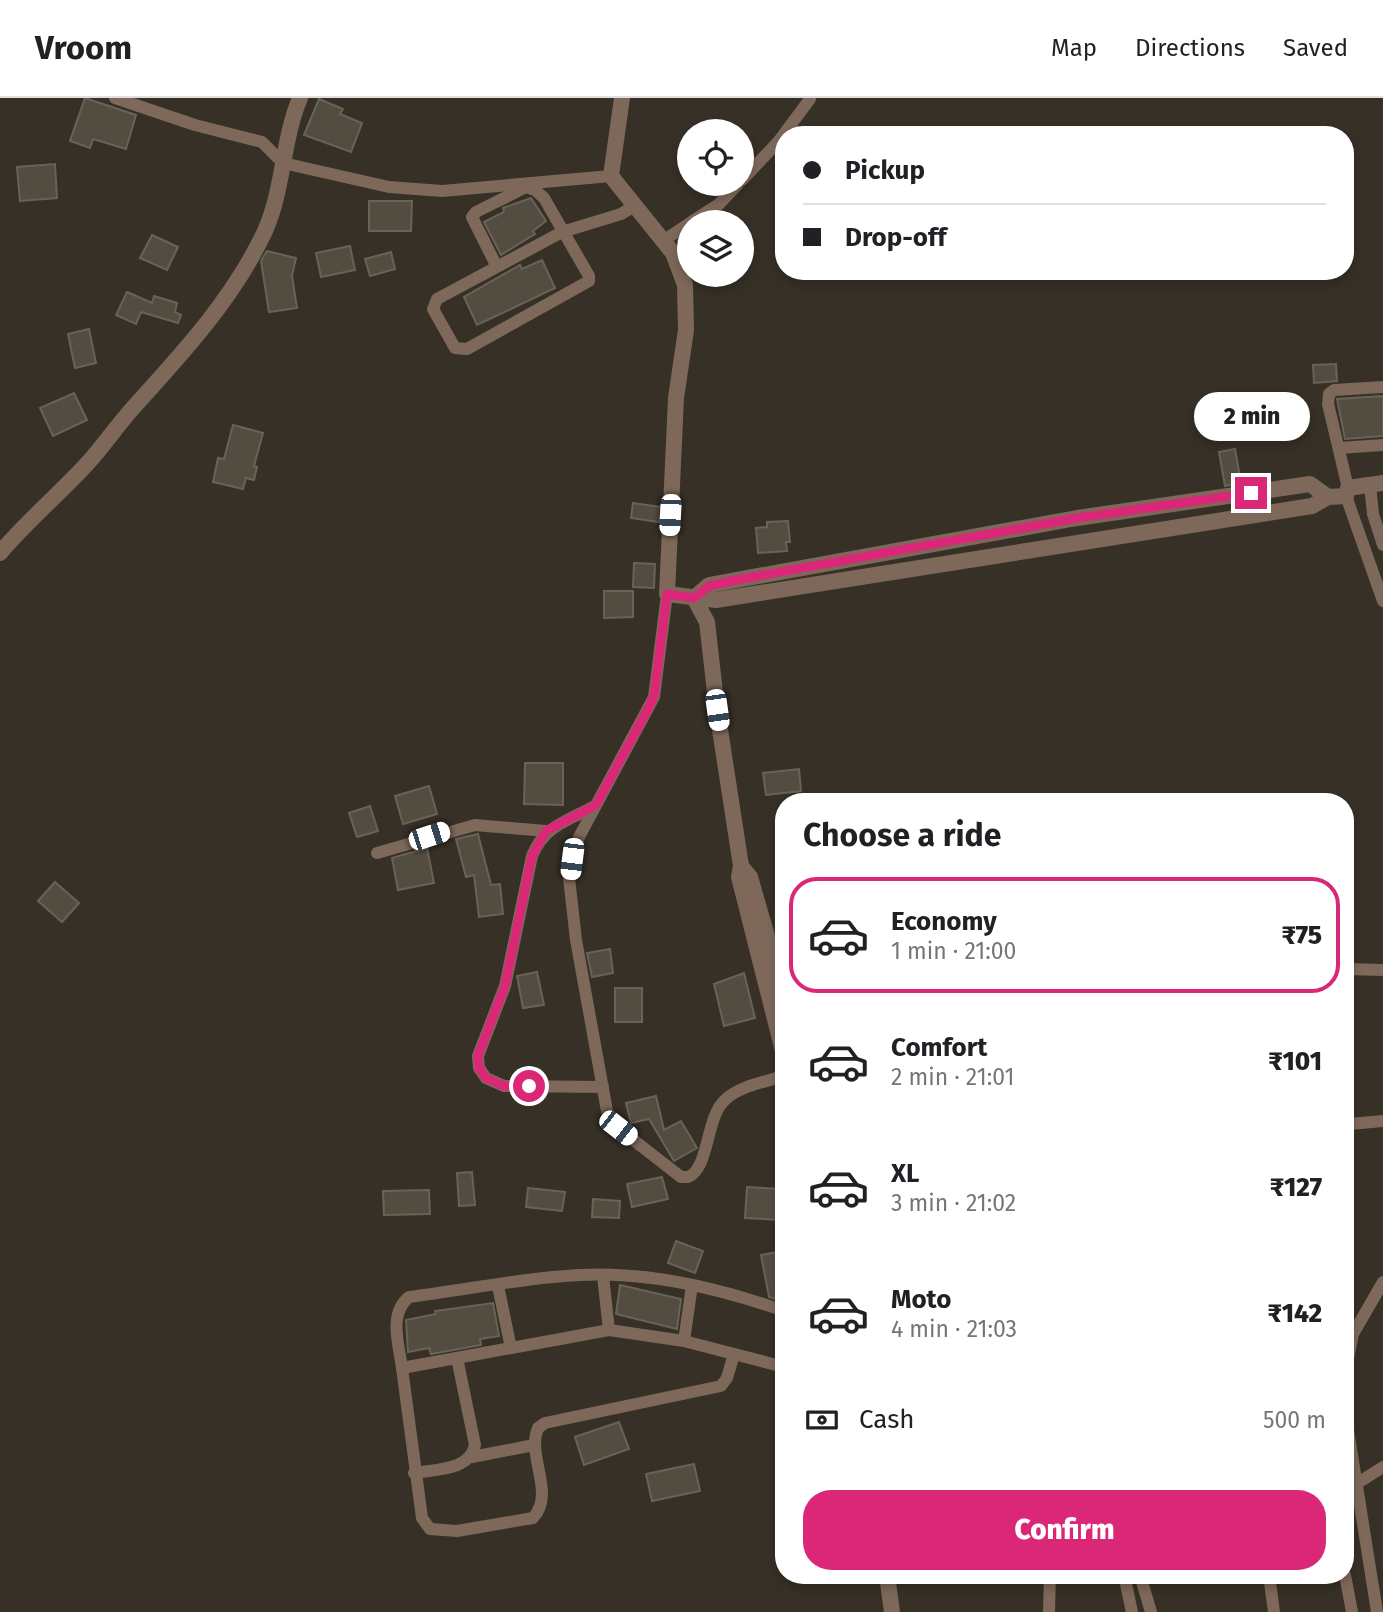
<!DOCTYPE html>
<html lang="en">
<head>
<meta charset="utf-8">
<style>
  :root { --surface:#fff; --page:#f6f6f6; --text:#202124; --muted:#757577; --line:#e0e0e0; --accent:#db2777 }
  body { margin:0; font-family:"Fira Sans",sans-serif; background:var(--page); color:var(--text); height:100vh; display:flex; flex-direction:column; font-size:26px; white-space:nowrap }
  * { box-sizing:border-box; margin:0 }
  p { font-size:23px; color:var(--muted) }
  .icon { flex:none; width:38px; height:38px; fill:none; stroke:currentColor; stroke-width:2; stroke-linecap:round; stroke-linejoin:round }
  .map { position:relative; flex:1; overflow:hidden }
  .drawer { position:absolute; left:775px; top:695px; width:579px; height:791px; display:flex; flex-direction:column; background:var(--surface); border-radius:28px; box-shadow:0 4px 10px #0003 }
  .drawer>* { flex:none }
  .hud { position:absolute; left:775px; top:28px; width:579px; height:154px; border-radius:28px; box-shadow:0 4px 10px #0003; display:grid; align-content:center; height:154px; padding:0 28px; background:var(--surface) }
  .controls { position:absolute; left:677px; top:21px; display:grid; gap:14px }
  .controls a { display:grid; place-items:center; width:77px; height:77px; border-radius:50%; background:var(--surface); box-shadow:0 4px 10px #0003; font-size:35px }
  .end { position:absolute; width:32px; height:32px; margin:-16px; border:9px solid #db2777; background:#fff; box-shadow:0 0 0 4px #fff }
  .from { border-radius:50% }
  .bubble { position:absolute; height:49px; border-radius:24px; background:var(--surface); box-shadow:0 4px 10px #0003; font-size:23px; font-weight:800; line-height:49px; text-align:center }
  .car { position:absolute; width:21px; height:42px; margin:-21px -10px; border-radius:9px; box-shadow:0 0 5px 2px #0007; background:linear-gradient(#fff 24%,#345 0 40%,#fff 0 76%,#345 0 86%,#fff 0) }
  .hud b { display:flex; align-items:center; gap:24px; height:66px; font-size:26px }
  .hud b+b { border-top:2px solid var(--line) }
  .hud i { width:18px; height:18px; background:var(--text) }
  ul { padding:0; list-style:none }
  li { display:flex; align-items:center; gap:21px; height:116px; margin:0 14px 10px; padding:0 14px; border:4px solid transparent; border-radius:28px }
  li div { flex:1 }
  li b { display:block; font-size:26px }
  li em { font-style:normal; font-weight:800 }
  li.current { border-color:var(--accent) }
  li>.icon { width:63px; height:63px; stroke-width:1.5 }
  h2 { padding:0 28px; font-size:32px; line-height:84px }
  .pay { display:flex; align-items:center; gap:18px; height:77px; padding:0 28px; font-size:26px }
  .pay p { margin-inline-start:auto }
  .cta { display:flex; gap:14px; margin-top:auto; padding:14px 28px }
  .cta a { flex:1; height:80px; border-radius:28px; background:var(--accent); color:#fff; font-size:28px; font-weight:800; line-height:80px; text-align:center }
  header { display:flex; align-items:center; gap:42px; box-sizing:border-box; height:98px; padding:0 35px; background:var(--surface); border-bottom:2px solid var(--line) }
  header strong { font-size:33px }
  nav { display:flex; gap:38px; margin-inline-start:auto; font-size:24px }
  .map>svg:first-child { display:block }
  .building { fill:#524c41; stroke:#696357; stroke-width:2 }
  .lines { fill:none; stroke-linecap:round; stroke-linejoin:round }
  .minor { stroke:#7e685a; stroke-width:12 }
  .tertiary { stroke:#7e685a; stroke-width:16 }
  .route { stroke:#db2777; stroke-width:9 }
</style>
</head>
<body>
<header>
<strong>Vroom</strong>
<nav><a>Map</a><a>Directions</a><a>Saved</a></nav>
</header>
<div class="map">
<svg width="1383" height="1514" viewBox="0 0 1383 1514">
  <rect width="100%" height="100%" fill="#363026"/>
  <g class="building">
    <polygon points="85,0 136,17 126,51 93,41 90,50 70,43"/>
    <polygon points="319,1 343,11 340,16 362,25 351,54 304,37"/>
    <polygon points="55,66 57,100 20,103 17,69"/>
    <polygon points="531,100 546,123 533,133 535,136 501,157 484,124 504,114 503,110"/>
    <polygon points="369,103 412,103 411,133 369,133"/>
    <polygon points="152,137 178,149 167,172 140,160"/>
    <polygon points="350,148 355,172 321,179 316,155"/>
    <polygon points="267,153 296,160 292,178 297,210 269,214 261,163"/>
    <polygon points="391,154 395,171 370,178 365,161"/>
    <polygon points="542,162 555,190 477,227 464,199 520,167 522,171"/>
    <polygon points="127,194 152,205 154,198 177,205 175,214 181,217 178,225 141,214 136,226 116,217"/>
    <polygon points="89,231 96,265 75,270 68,236"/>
    <polygon points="1336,266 1337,283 1314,285 1313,267"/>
    <polygon points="74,295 87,322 53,338 40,310"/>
    <polygon points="1383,298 1383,338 1345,341 1337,301"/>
    <polygon points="233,327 263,335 254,368 257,369 254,382 246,380 243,391 213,384 218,360 224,361"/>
    <polygon points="1235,351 1241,385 1225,388 1219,354"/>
    <polygon points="633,405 661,409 659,424 631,420"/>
    <polygon points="788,423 790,444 786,444 787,453 758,455 756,430 767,429 767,424"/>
    <polygon points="634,465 655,466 654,490 633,489"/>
    <polygon points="604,493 633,493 633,519 604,520"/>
    <polygon points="525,665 563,665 563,707 524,706"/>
    <polygon points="799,671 801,693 766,697 763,675"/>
    <polygon points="429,688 437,716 403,726 395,698"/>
    <polygon points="370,708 378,733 357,739 349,715"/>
    <polygon points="478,736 491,787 500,786 503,816 479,819 474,777 466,779 456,741"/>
    <polygon points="427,750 434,785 398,792 392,760"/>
    <polygon points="55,784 79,805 62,824 38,803"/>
    <polygon points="610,851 613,875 592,879 587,855"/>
    <polygon points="537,874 544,907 523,910 517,878"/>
    <polygon points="744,875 755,920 724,928 714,886"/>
    <rect x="615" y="890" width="27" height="34"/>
    <polygon points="656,998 664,1032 681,1023 697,1050 674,1063 649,1021 631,1025 626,1005"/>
    <polygon points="472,1074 475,1107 459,1108 457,1075"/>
    <polygon points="662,1079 668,1101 632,1109 627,1086"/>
    <polygon points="747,1089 781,1091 779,1122 745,1120"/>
    <polygon points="528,1090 565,1094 562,1113 526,1109"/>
    <polygon points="429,1092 430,1116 384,1117 383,1093"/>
    <polygon points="593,1101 620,1103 619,1120 592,1119"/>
    <polygon points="676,1143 703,1153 695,1175 668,1165"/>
    <polygon points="784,1153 784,1201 779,1202 769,1199 761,1157"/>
    <polygon points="620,1187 681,1201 677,1231 616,1216"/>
    <polygon points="493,1205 499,1238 480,1241 481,1247 431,1256 429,1250 408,1254 406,1222 436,1216 435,1213"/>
    <polygon points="619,1324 629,1351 584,1367 575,1339"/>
    <polygon points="694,1366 700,1393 652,1403 646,1376"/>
  </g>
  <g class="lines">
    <g class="minor">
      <polyline points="115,0 195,27 262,44 283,65 389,89 442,93 611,78"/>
      <polyline points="742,82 778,44 810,1"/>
      <polyline points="691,124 719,106 738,86"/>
      <polyline points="663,143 690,125"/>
      <polyline points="497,169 472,119 476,114 526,89 535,92 544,100 589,178 589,183 467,251 455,250 433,211 437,201 562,134 621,116 636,107"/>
      <polyline points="1339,350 1383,347"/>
      <polyline points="1370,387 1373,416 1383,447"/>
      <polyline points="1348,390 1328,306 1329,296 1334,292 1383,289"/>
      <polyline points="1346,398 1383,503"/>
      <path d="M667 496 654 599 579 739 569 780 576 842 607 1013 618 1030 681 1079H688C709 1071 706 1020 724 1003 738 988 765 984 784 978"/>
      <path d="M595 708C567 723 544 728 532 758L505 888 478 958 479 970 486 980 504 988 603 989"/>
      <polyline points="377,755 475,727 546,733"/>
      <polyline points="1346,871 1383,872"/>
      <polyline points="1346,1019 1350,1026 1383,1023"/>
      <polyline points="1346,1074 1347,1073"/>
      <polyline points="603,1178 609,1232"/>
      <polyline points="498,1188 511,1250"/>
      <polyline points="684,1243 692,1187"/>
      <path d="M734 1256 727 1280 721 1288 545 1325 538 1330C526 1358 556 1395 533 1420L457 1433 430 1431 422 1420 402 1270 609 1232 684 1243 784 1269"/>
      <path d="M402 1270C399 1247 388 1216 409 1199 465 1192 522 1180 579 1177 648 1173 719 1190 784 1213"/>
      <polyline points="1346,1270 1353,1236 1383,1184"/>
      <polyline points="1346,1319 1377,1514"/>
      <polyline points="472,1359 534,1347"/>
      <path d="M414 1375C437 1371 469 1373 475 1347L457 1260"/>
      <polyline points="1356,1386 1383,1369"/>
      <polyline points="1124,1477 1132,1514"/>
      <polyline points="1140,1477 1151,1514"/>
      <polyline points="1269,1477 1274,1514"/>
      <polyline points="1345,1477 1352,1514"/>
      <polyline points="1049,1514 1050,1477"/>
    </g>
    <g class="tertiary">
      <polyline points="622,0 611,78 673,155 685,187 686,232 676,300 667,496 716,502 1312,408 1328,399 1346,398 1348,390 1383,385"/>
      <path d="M0 455C26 424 57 398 85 368 102 350 116 329 132 311 181 257 234 200 265 133 284 90 282 43 300 0"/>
      <polyline points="694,500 709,487 1077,420 1310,386 1328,399"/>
      <polyline points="694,500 707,524 717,612 741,768 739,779 784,957"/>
      <polyline points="741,768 750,779 784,897"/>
      <polyline points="887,1477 892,1514"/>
    </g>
  </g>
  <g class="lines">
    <polyline class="route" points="529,988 504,988 486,980 479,970 478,958 505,888 532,758 546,733 596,707 648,611 654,598 667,496 694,500 709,488 736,482 1077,420 1251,395"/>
  </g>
</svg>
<div class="controls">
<a><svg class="icon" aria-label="locate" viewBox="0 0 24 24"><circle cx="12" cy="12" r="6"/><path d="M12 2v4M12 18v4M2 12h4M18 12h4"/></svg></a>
<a><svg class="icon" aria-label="layers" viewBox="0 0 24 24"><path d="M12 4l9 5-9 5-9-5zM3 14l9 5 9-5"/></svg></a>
</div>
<i class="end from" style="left:529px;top:988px"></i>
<i class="end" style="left:1251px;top:395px"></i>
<div class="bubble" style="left:1194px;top:294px;width:116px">2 min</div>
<i class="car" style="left:670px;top:417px;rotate:183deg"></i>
<i class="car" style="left:717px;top:612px;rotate:172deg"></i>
<i class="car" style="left:429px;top:738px;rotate:72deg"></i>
<i class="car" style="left:572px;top:761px;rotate:187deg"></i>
<i class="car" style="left:618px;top:1030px;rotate:128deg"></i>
<div class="hud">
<b><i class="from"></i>Pickup</b>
<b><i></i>Drop-off</b>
</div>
<section class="drawer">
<h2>Choose a ride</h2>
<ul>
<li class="current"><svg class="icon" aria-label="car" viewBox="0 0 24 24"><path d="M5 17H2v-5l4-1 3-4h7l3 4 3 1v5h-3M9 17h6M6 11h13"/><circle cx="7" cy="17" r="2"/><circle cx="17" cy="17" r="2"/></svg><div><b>Economy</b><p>1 min · 21:00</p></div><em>₹75</em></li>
<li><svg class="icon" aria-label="car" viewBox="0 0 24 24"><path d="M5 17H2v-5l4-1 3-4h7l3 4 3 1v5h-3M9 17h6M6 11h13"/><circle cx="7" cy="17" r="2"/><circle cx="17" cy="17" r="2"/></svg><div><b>Comfort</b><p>2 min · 21:01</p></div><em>₹101</em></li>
<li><svg class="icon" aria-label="car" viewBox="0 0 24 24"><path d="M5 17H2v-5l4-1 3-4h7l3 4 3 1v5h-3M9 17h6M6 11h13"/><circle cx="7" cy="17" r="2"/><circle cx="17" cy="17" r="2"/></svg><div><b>XL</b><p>3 min · 21:02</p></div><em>₹127</em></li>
<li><svg class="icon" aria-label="car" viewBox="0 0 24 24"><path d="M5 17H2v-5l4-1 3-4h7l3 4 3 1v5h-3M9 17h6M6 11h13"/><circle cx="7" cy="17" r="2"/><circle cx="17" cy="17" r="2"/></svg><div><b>Moto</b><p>4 min · 21:03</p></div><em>₹142</em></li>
</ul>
<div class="pay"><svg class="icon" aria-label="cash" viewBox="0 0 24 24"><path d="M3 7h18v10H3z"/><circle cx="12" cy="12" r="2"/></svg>Cash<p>500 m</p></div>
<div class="cta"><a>Confirm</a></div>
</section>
</div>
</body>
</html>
